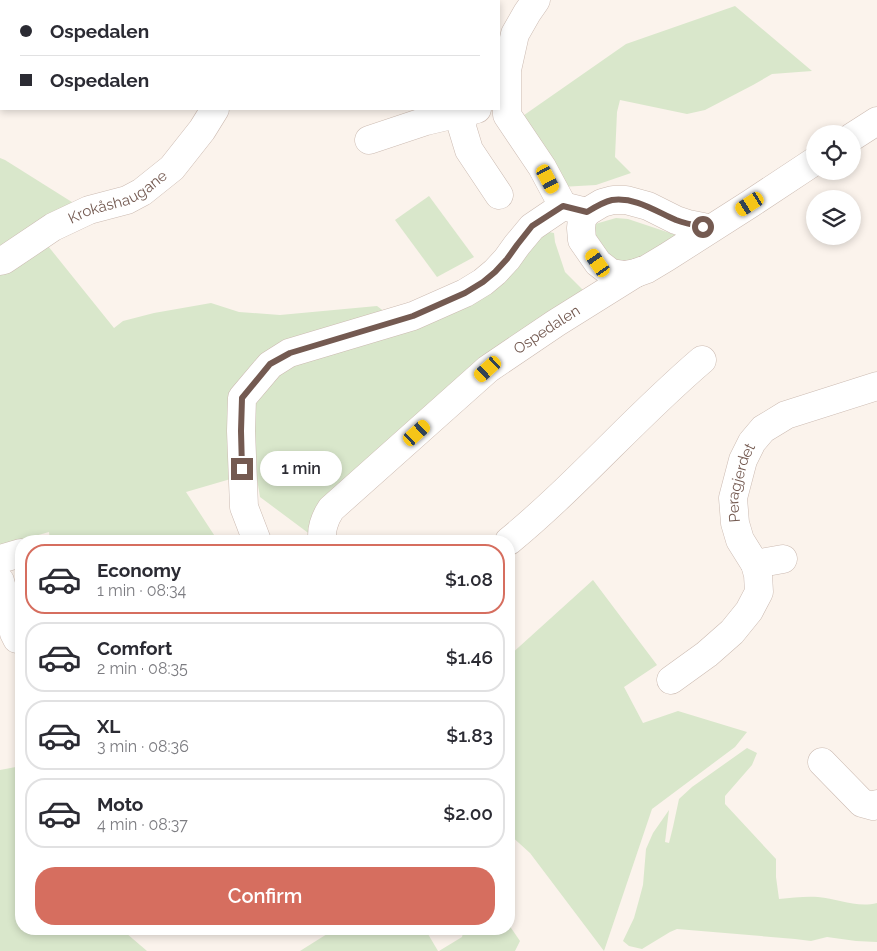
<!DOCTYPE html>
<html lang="en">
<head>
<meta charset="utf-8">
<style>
  :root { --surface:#fff; --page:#f2f2f3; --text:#2b2b33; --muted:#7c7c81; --line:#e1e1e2; --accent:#d66e5f }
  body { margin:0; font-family:Raleway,sans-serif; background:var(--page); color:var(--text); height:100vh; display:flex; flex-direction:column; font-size:19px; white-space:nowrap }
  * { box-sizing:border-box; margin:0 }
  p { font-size:16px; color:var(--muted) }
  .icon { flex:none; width:28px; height:28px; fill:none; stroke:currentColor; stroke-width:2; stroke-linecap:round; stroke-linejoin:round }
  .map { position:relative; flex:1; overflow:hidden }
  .sheet { position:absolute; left:15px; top:535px; width:500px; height:400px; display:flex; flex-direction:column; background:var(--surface); border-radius:20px; box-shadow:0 2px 8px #0003 }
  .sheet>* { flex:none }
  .hud { position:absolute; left:0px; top:0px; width:500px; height:110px; box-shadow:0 2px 8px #0003; display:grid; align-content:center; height:110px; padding:0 20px; background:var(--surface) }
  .controls { position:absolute; left:806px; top:125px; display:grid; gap:10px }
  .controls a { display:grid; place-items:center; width:55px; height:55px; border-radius:50%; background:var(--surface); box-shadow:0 2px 8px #0003; font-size:25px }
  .end { position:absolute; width:22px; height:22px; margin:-11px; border:6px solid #745a51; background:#fff; box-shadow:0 0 0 2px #fff }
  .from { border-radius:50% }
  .bubble { position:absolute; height:35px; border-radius:18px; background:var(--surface); box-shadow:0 2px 8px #0003; font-size:16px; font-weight:600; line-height:35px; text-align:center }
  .car { position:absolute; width:15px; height:30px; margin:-15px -8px; border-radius:6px; box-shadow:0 0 4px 1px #0007; background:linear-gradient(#f5c518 24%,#345 0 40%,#f5c518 0 76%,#345 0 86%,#f5c518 0) }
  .hud b { display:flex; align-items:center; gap:18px; height:48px; font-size:19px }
  .hud b+b { border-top:1px solid var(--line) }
  .hud i { width:12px; height:12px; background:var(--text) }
  ul { padding:9px 0 0; list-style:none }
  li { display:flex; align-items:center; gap:15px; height:70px; margin:0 10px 8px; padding:0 10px; border:2px solid var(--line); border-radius:20px }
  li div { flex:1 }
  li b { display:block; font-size:19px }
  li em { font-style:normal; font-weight:600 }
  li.selected { border-color:var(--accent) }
  li>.icon { width:45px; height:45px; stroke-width:1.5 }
  .cta { display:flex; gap:10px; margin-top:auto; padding:10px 20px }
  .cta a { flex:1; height:58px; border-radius:20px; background:var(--accent); color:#fff; font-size:20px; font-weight:600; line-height:58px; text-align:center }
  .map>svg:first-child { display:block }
  .green { fill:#d9e7cb }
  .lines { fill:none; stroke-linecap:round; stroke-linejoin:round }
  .minor-casing { stroke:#ccbbb2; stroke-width:29 }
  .minor { stroke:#fff; stroke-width:28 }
  .route { stroke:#745a51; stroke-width:6 }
  .labels { text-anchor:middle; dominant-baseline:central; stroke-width:4; stroke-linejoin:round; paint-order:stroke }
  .street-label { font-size:15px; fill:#745a51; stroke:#fdf8f2 }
</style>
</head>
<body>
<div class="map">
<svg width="877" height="951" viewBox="0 0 877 951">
  <rect width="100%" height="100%" fill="#fbf3ec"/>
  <g class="green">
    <polygon points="735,6 812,71 772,74 753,85 705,110 687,114 620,100 617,112 615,157 631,173 596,185 561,187 517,120 626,44"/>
    <polygon points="0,158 5,160 75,204 0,246"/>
    <polygon points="429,196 474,257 437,277 395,220"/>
    <polygon points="616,218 628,219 679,236 634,261 613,262 593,236 595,224"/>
    <polygon points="544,231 554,233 555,242 565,272 588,295 483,364 319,541 260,497 254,461 254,405 282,369 338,352"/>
    <polygon points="44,241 114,328 123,321 154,313 211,303 239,312 280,315 377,306 385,312 274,356 247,371 236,396 234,478 186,492 218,541 50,541 49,532 0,546 0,269"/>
    <polygon points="593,580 657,665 624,687 643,723 678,711 747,732 735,747 652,809 604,951 530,853 509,834 509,656"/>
    <path d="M747 748 757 753 752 765 725 796V804L776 859V877L779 899C792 898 805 896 818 897 838 899 857 908 877 903V942L856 941 827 937 811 941 795 939 677 929 670 932 642 949 629 946 623 941 634 918 639 900 643 885 646 849 653 833 669 810 665 842 669 843 673 827 679 799 692 787Z"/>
    <polygon points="21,766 21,929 126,929 126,933 147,951 0,951 0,770"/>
    <polygon points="509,925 520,941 515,951 439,951 462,937 464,929 509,929"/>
    <polygon points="335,929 425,929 438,951 300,951"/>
  </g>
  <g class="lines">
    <defs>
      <g id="minor">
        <polyline points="18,0 19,1"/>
        <polyline points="536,0 527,13 515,34 507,70 507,115 542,167 563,206"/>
        <polyline points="266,1 267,0"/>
        <polyline points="464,112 462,127 469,150 499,195"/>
        <polyline points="852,137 877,121"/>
        <polyline points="369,140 426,121 477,109"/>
        <polyline points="707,231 703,227 688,224 676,220 648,206 626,200 613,200 602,203 587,212 582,219 581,228 582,240 598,263 611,273 625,275 636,273 647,269 667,257 750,204 815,161"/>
        <path id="s1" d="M0 261 4 260 53 227 89 210 127 200 142 192 172 168 202 130 215 109"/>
        <polyline points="257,541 244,507 241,431 242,398 270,365 289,353 413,316 465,293 483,282 495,272 507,259 517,245 532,227 563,206 587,212"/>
        <path id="s2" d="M323 541C320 531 325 518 331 509L488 369 556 323 636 273"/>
        <path d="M509 541C577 485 635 417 702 360"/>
        <polyline points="0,559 21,553"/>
        <polyline points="755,564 783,559"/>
        <polyline points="0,581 14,633 17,639"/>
        <path id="s3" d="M671 680 707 654 732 632 749 611 759 592 758 575 755 564 740 540 735 523 733 498 743 460 752 442 763 429 786 415 877 386"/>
        <polyline points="822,762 862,803 873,806 877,804"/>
      </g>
    </defs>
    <use href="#minor" class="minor-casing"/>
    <use href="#minor" class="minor"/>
  </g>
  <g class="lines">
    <path class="route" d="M242 469 241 431 242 398 270 364 290 353 413 316 465 293 483 282 495 272 507 259 517 245 532 226 563 206 587 212C595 207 603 202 612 200 636 197 655 211 676 220 684 223 693 225 703 227"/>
  </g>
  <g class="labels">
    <g class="street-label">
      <text stroke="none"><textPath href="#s1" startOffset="135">Krokåshaugane</textPath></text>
      <text stroke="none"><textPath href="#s2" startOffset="315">Ospedalen</textPath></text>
      <text stroke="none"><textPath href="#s3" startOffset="242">Peragjerdet</textPath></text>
    </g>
  </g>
</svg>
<div class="controls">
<a><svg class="icon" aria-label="locate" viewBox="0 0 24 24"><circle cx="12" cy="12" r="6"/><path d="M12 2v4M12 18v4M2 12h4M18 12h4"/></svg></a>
<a><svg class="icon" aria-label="layers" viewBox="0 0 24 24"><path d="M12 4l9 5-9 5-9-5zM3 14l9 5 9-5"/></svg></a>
</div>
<i class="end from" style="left:703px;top:227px"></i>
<i class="end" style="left:242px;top:469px"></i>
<div class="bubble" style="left:260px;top:451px;width:82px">1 min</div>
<i class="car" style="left:548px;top:179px;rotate:152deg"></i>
<i class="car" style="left:750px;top:204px;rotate:237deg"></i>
<i class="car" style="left:598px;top:263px;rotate:325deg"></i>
<i class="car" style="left:488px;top:369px;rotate:228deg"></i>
<i class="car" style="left:417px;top:433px;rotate:48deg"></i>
<div class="hud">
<b><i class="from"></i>Ospedalen</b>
<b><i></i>Ospedalen</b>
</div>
<section class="sheet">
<ul>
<li class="selected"><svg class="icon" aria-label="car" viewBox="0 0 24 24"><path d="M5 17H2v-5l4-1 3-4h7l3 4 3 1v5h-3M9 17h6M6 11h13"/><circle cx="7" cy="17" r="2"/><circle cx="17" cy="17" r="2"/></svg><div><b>Economy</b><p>1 min · 08:34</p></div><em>$1.08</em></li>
<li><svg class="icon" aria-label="car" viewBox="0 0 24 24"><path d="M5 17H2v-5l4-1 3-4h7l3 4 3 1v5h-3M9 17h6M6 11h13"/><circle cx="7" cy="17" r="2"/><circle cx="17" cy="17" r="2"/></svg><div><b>Comfort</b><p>2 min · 08:35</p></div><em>$1.46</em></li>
<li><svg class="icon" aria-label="car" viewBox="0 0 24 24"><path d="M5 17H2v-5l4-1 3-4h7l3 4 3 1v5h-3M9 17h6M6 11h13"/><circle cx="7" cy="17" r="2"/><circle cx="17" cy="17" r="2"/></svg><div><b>XL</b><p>3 min · 08:36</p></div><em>$1.83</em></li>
<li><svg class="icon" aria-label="car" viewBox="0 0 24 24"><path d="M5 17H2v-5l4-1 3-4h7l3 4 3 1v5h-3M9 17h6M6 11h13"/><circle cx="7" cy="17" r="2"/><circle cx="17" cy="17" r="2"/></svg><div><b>Moto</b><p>4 min · 08:37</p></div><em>$2.00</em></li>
</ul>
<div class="cta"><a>Confirm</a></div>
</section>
</div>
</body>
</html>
